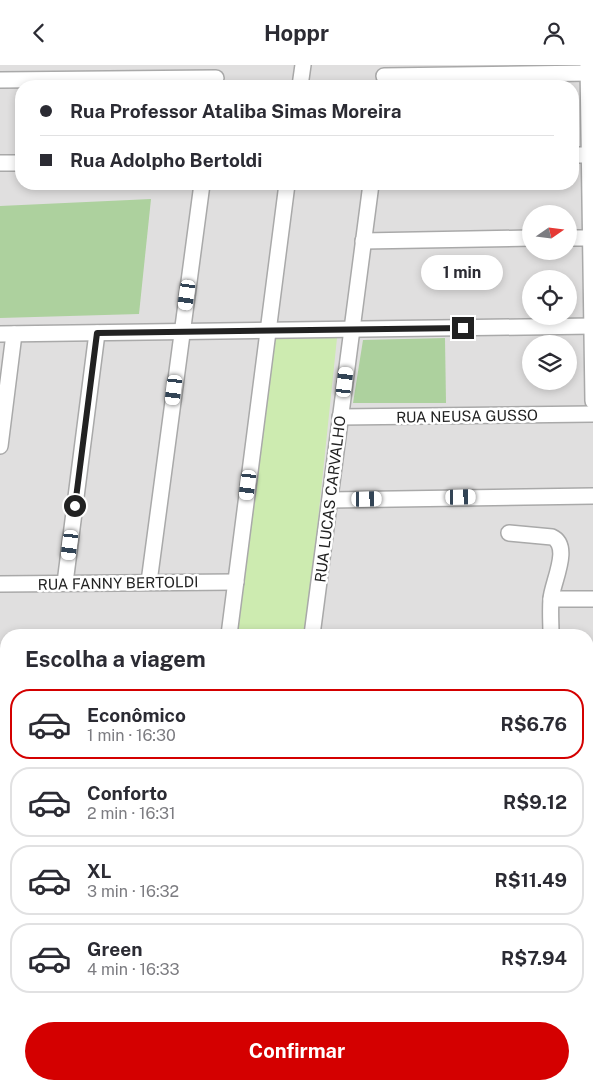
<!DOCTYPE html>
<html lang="pt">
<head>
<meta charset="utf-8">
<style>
  :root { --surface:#fff; --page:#f2f2f3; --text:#2b2b33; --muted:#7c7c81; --line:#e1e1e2; --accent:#d40000 }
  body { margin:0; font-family:"Public Sans",sans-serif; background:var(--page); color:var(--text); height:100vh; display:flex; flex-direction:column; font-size:19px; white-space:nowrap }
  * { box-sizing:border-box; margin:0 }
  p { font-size:16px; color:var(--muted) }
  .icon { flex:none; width:28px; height:28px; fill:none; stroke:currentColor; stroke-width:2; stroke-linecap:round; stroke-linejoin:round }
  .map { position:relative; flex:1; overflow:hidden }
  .panel { position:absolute; left:0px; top:564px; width:594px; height:461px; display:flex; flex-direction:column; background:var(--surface); border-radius:20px 20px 0 0; box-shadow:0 2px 8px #0003 }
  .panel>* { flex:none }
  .top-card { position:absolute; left:15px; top:15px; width:564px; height:110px; border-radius:20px; box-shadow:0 2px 8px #0003; display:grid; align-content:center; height:110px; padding:0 25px; background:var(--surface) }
  .needle { width:32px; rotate:76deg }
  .buttons { position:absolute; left:522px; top:140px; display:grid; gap:10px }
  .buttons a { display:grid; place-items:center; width:55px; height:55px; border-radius:50%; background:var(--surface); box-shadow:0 2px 8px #0003; font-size:25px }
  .end { position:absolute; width:22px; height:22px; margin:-11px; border:6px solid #222; background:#fff; box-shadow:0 0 0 2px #fff }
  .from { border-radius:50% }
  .bubble { position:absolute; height:35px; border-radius:18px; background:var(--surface); box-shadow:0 2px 8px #0003; font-size:16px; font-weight:700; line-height:35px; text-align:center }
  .car { position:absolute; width:15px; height:30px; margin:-15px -8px; border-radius:6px; box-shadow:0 0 4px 1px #0007; background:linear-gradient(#fff 24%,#345 0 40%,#fff 0 76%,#345 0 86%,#fff 0) }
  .top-card b { display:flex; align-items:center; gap:18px; height:48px; font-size:19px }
  .top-card b+b { border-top:1px solid var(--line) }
  .top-card i { width:12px; height:12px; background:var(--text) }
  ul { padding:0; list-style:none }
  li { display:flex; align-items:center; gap:15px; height:70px; margin:0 10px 8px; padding:0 15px; border:2px solid var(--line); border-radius:20px }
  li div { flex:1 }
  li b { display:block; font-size:19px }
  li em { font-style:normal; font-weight:700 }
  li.active { border-color:var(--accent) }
  li>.icon { width:45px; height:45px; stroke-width:1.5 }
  h2 { padding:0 25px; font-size:22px; line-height:60px }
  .action { display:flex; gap:10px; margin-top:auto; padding:10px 25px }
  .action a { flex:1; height:58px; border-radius:30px; background:var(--accent); color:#fff; font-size:20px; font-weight:700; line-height:58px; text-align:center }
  header { display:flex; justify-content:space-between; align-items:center; height:65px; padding:0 25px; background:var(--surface); font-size:22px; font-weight:700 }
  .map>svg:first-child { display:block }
  .residential { fill:#e0dfdf; fill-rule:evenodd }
  .grass { fill:#cdebb0 }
  .forest { fill:#add19e }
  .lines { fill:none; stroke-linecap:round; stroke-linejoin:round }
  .minor-casing { stroke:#a9a9a9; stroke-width:18 }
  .minor { stroke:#fff; stroke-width:15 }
  .route { stroke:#222; stroke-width:6 }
  .labels { text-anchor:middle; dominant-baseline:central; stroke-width:5; stroke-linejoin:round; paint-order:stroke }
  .street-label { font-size:15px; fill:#222; stroke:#fff }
</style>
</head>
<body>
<header><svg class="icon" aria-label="back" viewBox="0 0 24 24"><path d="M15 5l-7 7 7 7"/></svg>Hoppr<svg class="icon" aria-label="person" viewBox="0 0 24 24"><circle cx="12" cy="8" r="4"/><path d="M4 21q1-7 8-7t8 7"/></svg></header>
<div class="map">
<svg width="593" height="1024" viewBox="0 0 593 1024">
  <rect width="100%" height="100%" fill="#f2efe9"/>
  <path class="residential" d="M0 0H593V1024H0ZM21 21H572V119H21ZM531 149H569V186H531ZM531 214H569V251H531ZM531 279H569V316H531ZM6 570H588V1019H6Z"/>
  <g class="grass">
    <polygon points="337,273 306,570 233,570 268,274"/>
    <polygon points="177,1019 243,1019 243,1024 176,1024"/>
  </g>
  <g class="forest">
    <polygon points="151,134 139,249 0,253 0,141"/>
    <polygon points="445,273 446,338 353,338 363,275"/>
  </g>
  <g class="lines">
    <defs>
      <g id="minor">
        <polyline points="588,0 593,336"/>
        <polyline points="384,11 589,8"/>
        <polyline points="0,15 216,13"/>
        <polyline points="300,21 303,0"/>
        <polyline points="572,90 590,90"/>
        <polyline points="0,98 21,98"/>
        <polyline points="569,173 591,173"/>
        <polyline points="363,176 531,173"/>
        <polyline points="0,269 593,261"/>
        <polyline points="340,352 593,349"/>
        <polyline points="0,381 14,269"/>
        <polyline points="330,435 593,431"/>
        <path d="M509 468 552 472C572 481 552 518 551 534 550 546 551 558 551 570"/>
        <polyline points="149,517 202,119"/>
        <polyline points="65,518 97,268"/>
        <polyline points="0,519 236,517"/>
        <polyline points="551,534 593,534"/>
        <polyline points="229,570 287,119"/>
        <polyline points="312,570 371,119"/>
        <polyline points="588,602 593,602"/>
        <polyline points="0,610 6,610"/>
        <polyline points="588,623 593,623"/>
        <polyline points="0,631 6,631"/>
        <polyline points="588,713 593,713"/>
        <polyline points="0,721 6,721"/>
        <polyline points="588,797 593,797"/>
        <polyline points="0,804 6,804"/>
        <polyline points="588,880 593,880"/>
        <polyline points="0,887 6,887"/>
        <polyline points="588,961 593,961"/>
        <polyline points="0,969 6,969"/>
        <polyline points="170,1024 171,1019"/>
        <polyline points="254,1024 255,1019"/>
      </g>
    </defs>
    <use href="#minor" class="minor-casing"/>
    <use href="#minor" class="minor"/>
  </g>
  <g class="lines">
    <polyline class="route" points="75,441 97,268 463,263"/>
  </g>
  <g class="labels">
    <g class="street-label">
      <text transform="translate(467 351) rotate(-1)">RUA NEUSA GUSSO</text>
      <text transform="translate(330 434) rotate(-83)">RUA LUCAS CARVALHO</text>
      <text transform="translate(118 518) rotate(-1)">RUA FANNY BERTOLDI</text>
    </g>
  </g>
</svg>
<div class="buttons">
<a><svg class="needle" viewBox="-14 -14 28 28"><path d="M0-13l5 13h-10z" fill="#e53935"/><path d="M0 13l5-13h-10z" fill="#7c7c81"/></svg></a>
<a><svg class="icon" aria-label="locate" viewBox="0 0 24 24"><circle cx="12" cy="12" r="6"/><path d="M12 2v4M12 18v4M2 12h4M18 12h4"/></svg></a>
<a><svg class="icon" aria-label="layers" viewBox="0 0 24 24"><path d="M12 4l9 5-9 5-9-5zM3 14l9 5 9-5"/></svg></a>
</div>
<i class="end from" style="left:75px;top:441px"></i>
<i class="end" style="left:463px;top:263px"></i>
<div class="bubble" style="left:421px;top:190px;width:82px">1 min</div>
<i class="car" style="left:187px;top:230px;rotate:188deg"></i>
<i class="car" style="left:345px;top:317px;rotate:7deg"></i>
<i class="car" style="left:174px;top:325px;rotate:187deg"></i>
<i class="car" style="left:248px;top:420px;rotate:187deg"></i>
<i class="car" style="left:461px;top:432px;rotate:89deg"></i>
<i class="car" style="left:367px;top:434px;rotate:89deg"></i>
<i class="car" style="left:70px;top:480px;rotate:187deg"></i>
<div class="top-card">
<b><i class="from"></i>Rua Professor Ataliba Simas Moreira</b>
<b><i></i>Rua Adolpho Bertoldi</b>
</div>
<section class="panel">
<h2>Escolha a viagem</h2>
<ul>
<li class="active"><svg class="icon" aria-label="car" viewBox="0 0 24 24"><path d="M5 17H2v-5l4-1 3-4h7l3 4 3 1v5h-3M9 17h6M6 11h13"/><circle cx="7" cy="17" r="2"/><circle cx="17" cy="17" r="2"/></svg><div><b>Econômico</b><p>1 min · 16:30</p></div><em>R$6.76</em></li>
<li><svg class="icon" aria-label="car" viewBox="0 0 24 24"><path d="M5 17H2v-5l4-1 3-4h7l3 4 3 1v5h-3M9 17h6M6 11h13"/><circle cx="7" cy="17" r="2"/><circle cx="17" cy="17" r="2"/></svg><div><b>Conforto</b><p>2 min · 16:31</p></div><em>R$9.12</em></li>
<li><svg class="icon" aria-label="car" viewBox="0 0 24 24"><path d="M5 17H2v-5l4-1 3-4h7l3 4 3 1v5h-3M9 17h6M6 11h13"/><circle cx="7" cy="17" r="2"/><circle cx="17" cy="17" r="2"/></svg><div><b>XL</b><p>3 min · 16:32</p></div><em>R$11.49</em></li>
<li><svg class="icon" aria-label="car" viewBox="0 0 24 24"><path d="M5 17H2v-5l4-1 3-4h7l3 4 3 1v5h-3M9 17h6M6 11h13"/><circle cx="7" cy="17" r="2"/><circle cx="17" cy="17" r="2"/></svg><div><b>Green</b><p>4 min · 16:33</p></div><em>R$7.94</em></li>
</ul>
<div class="action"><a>Confirmar</a></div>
</section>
</div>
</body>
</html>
